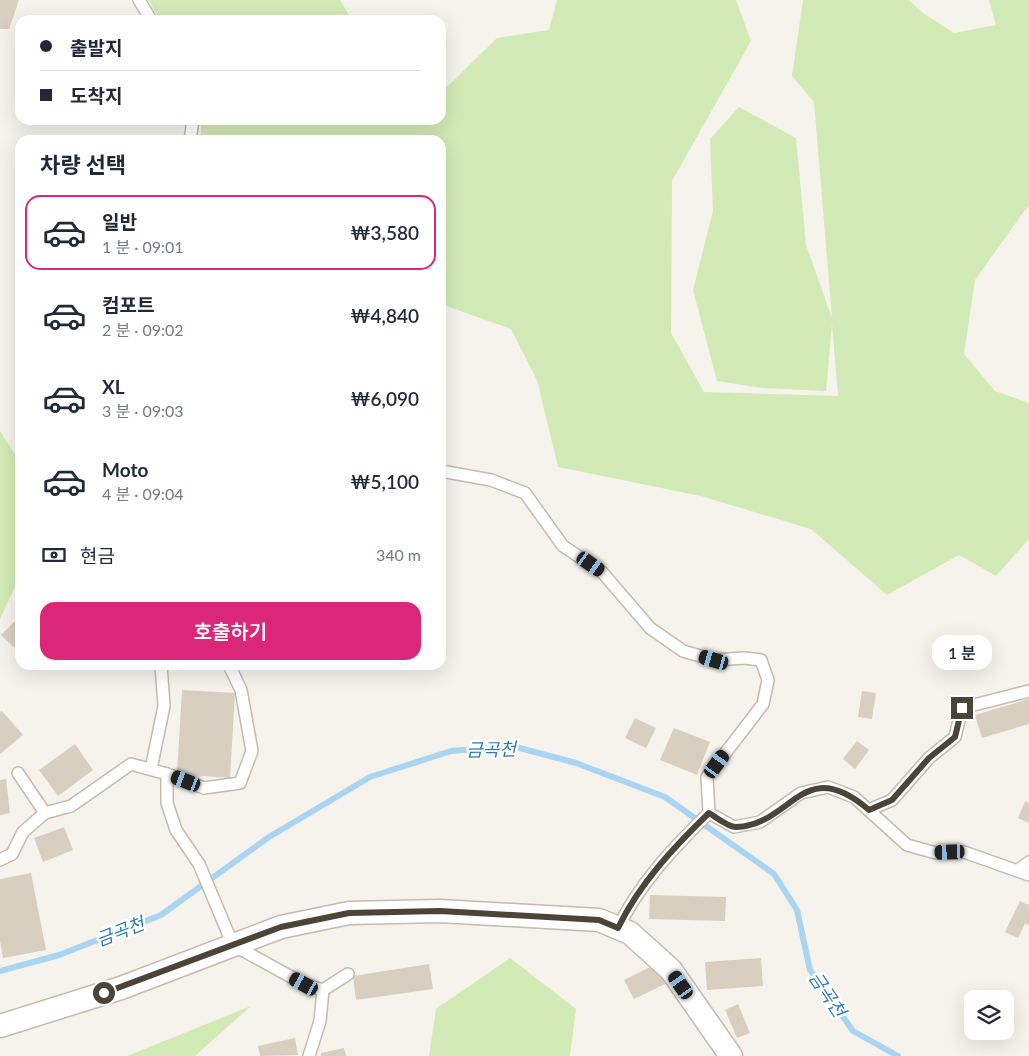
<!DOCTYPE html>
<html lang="ko">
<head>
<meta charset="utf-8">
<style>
  :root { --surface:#fff; --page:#f2f2f3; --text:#1f2937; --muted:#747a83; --line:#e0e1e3; --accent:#db2777 }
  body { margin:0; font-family:Lato,"Noto Sans KR",sans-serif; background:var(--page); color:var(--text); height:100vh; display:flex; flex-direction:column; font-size:19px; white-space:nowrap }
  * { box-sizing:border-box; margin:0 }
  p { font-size:16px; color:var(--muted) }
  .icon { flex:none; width:28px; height:28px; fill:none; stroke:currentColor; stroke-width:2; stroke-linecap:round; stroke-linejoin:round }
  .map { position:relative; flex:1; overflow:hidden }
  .sheet { position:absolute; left:15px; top:135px; width:431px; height:535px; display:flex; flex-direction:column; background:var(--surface); border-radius:15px; box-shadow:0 5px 20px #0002 }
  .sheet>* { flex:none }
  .top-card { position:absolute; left:15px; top:15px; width:431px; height:110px; border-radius:15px; box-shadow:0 5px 20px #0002; display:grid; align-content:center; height:110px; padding:0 25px; background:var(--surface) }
  .fabs { position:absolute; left:964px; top:990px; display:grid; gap:10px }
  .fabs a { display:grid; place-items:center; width:50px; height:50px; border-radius:10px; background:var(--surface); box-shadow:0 5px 20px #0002; font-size:25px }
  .end { position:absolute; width:22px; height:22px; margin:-11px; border:6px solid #4b4439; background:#fff; box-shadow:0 0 0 2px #fff }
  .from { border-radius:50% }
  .bubble { position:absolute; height:35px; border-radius:15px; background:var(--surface); box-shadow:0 5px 20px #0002; font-size:16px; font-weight:600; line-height:35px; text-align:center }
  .car { position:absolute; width:15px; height:30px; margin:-15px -8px; border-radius:6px; box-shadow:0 0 4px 1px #0007; background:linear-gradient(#222 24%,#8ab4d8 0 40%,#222 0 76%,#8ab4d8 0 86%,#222 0) }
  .top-card b { display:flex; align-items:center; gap:18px; height:48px; font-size:19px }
  .top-card b+b { border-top:1px solid var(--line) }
  .top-card i { width:12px; height:12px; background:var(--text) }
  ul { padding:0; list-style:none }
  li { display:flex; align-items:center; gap:15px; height:75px; margin:0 10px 8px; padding:0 15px; border:2px solid transparent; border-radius:15px }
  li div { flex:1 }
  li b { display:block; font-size:19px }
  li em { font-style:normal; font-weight:600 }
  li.current { border-color:var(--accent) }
  li>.icon { width:45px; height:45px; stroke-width:1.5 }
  h2 { padding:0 25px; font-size:22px; line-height:60px }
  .pay { display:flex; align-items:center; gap:12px; height:55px; padding:0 25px; font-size:19px }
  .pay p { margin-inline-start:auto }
  .primary-button { display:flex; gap:10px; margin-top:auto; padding:10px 25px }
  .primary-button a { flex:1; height:58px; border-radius:15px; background:var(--accent); color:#fff; font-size:20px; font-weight:600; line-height:58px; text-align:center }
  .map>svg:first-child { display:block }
  .green { fill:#d2eab5 }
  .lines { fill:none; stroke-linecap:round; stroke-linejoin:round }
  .stream { stroke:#a9d4f2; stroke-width:6 }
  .building { fill:#d8cfc1 }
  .service-casing { stroke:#c2bbae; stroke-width:14 }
  .minor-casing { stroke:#c2bbae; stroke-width:25 }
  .service { stroke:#fff; stroke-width:11 }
  .minor { stroke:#fff; stroke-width:22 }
  .route { stroke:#4b4439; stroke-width:6 }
  .labels { text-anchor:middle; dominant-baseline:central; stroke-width:5; stroke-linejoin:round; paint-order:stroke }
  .water-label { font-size:18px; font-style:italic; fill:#2e7ab2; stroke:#fff }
</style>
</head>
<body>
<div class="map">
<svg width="1029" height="1056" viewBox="0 0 1029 1056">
  <rect width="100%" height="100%" fill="#f6f3ec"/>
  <g class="green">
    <polygon points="149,0 340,0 352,20 159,20"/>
    <polygon points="557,0 736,0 751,41 672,181 671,333 704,392 838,396 832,324 826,391 762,388 717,381 693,290 713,211 710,139 739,107 796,138 806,245 832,318 814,102 792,76 803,0 909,0 923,13 954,33 996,25 989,0 1029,0 1029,207 1027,207 975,280 964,354 995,391 1029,403 1029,539 996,576 959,555 887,595 811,529 701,496 558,467 537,380 511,329 441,304 441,140 201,140 201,120 441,120 441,88 449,85 497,38 549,30"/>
    <polygon points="0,431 20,462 20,576 0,619"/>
    <polygon points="510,958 576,1009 570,1056 429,1056 436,1009"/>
    <polygon points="251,1006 195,1056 127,1056"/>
  </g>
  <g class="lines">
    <polyline class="stream" points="0,971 59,955 161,915 269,837 370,777 451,751 512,746 576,763 665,797 774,874 797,910 810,970 853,1031 898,1056"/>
  </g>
  <g class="building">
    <polygon points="0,0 19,0 9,29 0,29"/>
    <polygon points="20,616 20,649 18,651 1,635"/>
    <polygon points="182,690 235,693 230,778 177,774"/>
    <polygon points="862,691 876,693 872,719 858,717"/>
    <polygon points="1029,699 1029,724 982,738 975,715"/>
    <polygon points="2,711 23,735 0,754 0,712"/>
    <polygon points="635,718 656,728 646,748 625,738"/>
    <polygon points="674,728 710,742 697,775 660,760"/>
    <polygon points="857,741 869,750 855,769 843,759"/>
    <polygon points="75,744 93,770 58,796 39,770"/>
    <polygon points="6,779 10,813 0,815 0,780"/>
    <polygon points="1025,801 1029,803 1029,823 1018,818"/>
    <polygon points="64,827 73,850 43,862 34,838"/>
    <polygon points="31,873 46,950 3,958 0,941 0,879"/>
    <polygon points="650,895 726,897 725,921 649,919"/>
    <polygon points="1020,901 1029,905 1029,925 1025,924 1018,938 1005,932"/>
    <polygon points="761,958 763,986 707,990 705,962"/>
    <polygon points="429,964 433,989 356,1000 353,976"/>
    <polygon points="656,964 665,984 634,999 624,980"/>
    <polygon points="738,1004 750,1033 737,1038 725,1010"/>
    <polygon points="295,1038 298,1055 260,1056 258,1046"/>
    <polygon points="344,1048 346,1056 321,1056 321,1053"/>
  </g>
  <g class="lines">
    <defs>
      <g id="service">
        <polyline points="139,0 151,20"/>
        <polyline points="190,140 193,120"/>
        <path d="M441 471 491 480 525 493 563 546 602 572 650 628 683 651 714 660 744 658 761 660 768 680 763 704 707 777 709 813C674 847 639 884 618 928"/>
        <polyline points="151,769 164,706 161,665"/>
        <polyline points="18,773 45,813"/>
        <polyline points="167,774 204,788 240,783 252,751 241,690 229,665"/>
        <polyline points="869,810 892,800 929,758 955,737 962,708 1029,691"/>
        <polyline points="709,813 734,827 760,822 801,793 828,787 854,797 907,845 936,853 964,852 1029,875"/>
        <polyline points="0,860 12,854 23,832 45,813 71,806 131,764 167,774 167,803 176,830 199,864 233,945 304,984 323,990 348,974"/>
        <polyline points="1017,871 1029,862"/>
        <polyline points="309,1056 320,1021 323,990"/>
      </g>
      <polyline id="minor" points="0,1026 121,988 281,927 349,913 440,911 599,920 630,933 671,970 731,1056"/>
    </defs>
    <use href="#service" class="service-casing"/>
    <use href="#minor" class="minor-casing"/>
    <use href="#service" class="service"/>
    <use href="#minor" class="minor"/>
  </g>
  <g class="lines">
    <path class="route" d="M104 993 281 927 349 913 440 911 599 920 618 928C639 884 674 847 709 813 716 817 728 827 736 827 793 825 802 753 869 810L892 800 929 758 955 737 962 708"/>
  </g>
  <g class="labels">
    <g class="water-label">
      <text transform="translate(491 749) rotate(-1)">금곡천</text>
      <text transform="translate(120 931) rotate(-21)">금곡천</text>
      <text transform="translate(828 994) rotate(56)">금곡천</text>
    </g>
  </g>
</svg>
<div class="fabs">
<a><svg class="icon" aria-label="layers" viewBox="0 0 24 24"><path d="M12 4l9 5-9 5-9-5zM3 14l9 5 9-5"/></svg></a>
</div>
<i class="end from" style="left:104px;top:993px"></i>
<i class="end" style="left:962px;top:708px"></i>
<div class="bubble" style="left:932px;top:635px;width:60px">1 분</div>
<i class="car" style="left:591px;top:564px;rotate:125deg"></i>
<i class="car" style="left:714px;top:660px;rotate:286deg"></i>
<i class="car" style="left:717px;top:764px;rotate:36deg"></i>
<i class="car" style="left:186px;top:781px;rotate:291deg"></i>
<i class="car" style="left:950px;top:852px;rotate:268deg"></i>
<i class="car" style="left:304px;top:984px;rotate:299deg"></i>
<i class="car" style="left:681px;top:985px;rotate:325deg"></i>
<div class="top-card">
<b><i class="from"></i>출발지</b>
<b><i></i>도착지</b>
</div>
<section class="sheet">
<h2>차량 선택</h2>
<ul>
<li class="current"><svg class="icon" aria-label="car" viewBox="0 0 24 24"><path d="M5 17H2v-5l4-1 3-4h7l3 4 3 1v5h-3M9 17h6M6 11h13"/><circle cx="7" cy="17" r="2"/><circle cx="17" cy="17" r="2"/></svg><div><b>일반</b><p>1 분 · 09:01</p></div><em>₩3,580</em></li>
<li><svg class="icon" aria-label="car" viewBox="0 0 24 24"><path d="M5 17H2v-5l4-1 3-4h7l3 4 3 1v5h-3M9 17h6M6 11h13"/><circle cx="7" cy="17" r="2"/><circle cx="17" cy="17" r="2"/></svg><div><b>컴포트</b><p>2 분 · 09:02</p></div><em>₩4,840</em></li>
<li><svg class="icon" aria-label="car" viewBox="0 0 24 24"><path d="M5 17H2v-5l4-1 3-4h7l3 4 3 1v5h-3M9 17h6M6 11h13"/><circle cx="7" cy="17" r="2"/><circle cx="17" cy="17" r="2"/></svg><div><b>XL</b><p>3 분 · 09:03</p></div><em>₩6,090</em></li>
<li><svg class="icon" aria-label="car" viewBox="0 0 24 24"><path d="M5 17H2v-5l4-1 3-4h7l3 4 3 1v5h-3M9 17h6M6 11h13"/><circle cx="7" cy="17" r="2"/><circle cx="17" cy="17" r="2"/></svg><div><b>Moto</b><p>4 분 · 09:04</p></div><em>₩5,100</em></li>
</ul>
<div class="pay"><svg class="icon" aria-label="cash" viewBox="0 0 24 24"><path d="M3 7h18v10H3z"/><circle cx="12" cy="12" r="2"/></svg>현금<p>340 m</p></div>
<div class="primary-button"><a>호출하기</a></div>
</section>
</div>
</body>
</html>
